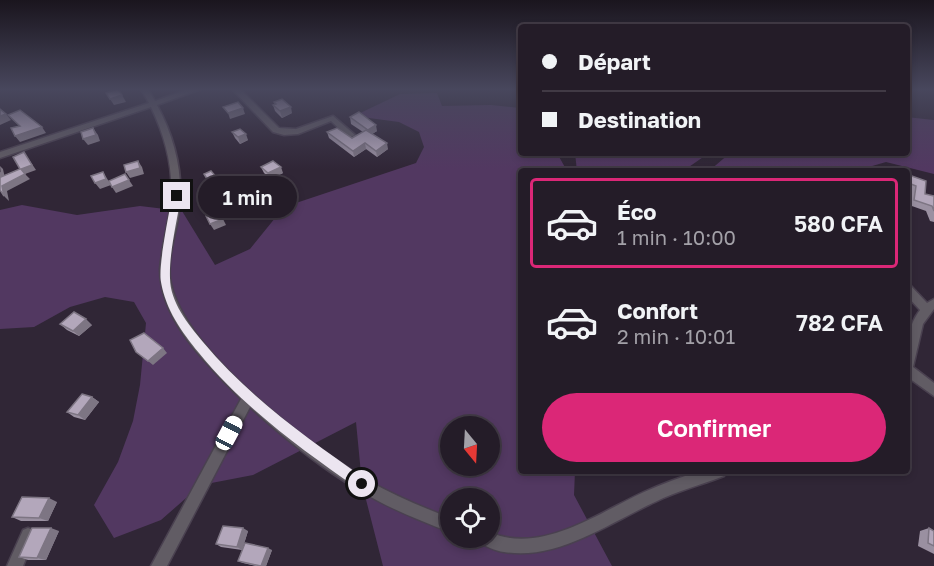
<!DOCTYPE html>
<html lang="fr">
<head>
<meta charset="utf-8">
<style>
  :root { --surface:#241c28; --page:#302934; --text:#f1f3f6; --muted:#a3a1a8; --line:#413a45; --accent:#db2777 }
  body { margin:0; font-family:"Golos Text",sans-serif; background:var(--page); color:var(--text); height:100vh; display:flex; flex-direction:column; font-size:22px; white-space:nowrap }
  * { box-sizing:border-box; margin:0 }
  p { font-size:20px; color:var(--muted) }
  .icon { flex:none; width:33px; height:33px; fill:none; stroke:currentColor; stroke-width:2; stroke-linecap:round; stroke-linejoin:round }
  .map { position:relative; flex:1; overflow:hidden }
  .side { position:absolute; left:518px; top:168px; width:392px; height:306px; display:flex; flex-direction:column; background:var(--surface); border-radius:6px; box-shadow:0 3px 9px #0003,0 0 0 2px var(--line) }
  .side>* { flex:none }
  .banner { position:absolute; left:518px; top:24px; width:392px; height:132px; border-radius:6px; box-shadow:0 3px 9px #0003,0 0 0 2px var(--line); display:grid; align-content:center; height:132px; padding:0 24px; background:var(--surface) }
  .needle { width:39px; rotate:162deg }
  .fabs { position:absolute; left:440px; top:416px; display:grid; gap:12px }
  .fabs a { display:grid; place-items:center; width:60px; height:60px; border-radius:50%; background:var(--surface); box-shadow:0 3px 9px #0003,0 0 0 2px var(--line); font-size:30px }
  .end { position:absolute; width:27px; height:27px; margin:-14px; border:8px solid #ece5f0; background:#111; box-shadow:0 0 0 3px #111 }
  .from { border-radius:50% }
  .bubble { position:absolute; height:42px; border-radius:21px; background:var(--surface); box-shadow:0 3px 9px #0003,0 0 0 2px var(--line); font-size:20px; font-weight:600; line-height:42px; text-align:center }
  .car { position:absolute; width:18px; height:36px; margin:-18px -9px; border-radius:8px; box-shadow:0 0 4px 2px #0007; background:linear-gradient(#fff 24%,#345 0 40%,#fff 0 76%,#345 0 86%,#fff 0) }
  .banner b { display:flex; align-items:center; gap:21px; height:57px; font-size:22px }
  .banner b+b { border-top:2px solid var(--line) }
  .banner i { width:15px; height:15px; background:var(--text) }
  ul { padding:10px 0 0; list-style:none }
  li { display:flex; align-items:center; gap:18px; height:90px; margin:0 12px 9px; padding:0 12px; border:3px solid transparent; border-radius:6px }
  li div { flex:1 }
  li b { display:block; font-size:22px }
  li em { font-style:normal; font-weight:600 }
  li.active { border-color:var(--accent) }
  li>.icon { width:54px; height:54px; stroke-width:1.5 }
  .cta { display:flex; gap:12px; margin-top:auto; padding:12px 24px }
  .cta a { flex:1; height:69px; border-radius:36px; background:var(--accent); color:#fff; font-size:24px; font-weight:600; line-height:69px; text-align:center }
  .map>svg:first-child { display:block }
  .green { fill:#523861; fill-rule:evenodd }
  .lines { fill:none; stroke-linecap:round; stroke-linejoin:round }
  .minor-casing { stroke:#4a4150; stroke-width:3 }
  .minor { fill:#615c64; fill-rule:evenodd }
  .wall { fill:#9a90a1 }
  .shaded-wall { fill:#7d7583 }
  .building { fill:#b3a7bb; stroke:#7d7583; stroke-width:1.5 }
  .route { fill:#ece5f0 }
</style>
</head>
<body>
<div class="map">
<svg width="934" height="566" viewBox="0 0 934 566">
  <rect width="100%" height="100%" fill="#302636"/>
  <g class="green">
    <path d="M437 93 442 106 491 105 520 108V153H557L567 171H520V471H575L574 495 612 566H383L362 484 356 422 253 475 201 485 161 520 114 538 94 505 118 462 133 421 140 385 146 323 134 302 105 297 70 307 34 327 0 329V210L22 205 77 215 140 206 182 211 215 265 250 249 284 207 416 163 424 147 419 132 399 122 354 116 400 94ZM450 426H489V465H450ZM450 498H489V537H450Z"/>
    <polygon points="906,117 934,120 934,174 886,162 855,171 709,171 730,153 906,153"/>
    <polygon points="575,153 709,153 683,171 577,171"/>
  </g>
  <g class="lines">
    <defs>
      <g id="minor">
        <path d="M141 89H148L155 101 189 89H201L157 105C176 140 185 180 178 220 174 238 168 259 170 278 179 347 310 446 367 480 393 495 422 507 450 518V532C418 520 386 507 357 489 318 466 283 437 250 407L167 566H151L241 399C207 364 160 321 160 269 162 248 167 229 170 208 175 174 166 138 151 107L0 158V152L149 103Z"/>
        <polygon points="232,89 240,89 279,128 296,129 333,116 355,135 351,137 348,137 331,121 298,134 284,135 273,132"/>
        <path d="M906 284 910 285 927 303 934 299V309L923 324 913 367 934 383V396L906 376C906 353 905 330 920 310L906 295Z"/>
        <path d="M700 471H726L724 476C701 485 677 491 655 502 609 523 557 561 504 552 495 551 486 546 478 542L476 537H489V532C541 555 598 513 644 492 662 484 681 477 700 471Z"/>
        <polygon points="28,528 33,530 35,535 23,566 7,566 23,530"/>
      </g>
    </defs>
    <use href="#minor" class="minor-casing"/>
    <use href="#minor" class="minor"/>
  </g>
  <g class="wall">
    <polygon points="274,102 292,113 282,118 275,111 273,105 275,104"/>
    <polygon points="350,117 377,131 372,134 388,149 377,157 366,149 354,157 329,138 327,132 352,138 363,132 351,124"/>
    <polygon points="232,132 248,140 240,144 235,138"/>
    <polygon points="261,167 283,173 271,179 264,173"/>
    <polygon points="906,174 925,194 934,196 934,222 930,221 926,211 909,205 911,192 906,190"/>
    <polygon points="60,324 92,325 79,336 67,330"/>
    <polygon points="92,397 99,402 85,420 74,417 67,412"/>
    <polygon points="860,471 872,471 864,475"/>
    <polygon points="57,502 48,521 21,521 12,517"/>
    <polygon points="929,528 934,531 934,554 918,546 920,531"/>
    <polygon points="59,531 46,560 28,560 19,557"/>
    <polygon points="248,531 242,550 221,547 216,544"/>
    <polygon points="272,550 266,566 256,566 243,563 238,561"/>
  </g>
  <g class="shaded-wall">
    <polygon points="122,95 126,102 114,105 110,99"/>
    <polygon points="291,107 292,113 282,118 280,111"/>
    <polygon points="243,108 245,114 230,119 228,113"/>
    <polygon points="6,114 11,120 0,125 0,116"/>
    <polygon points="376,125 377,131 369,136 368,130"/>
    <polygon points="42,127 46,133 20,142 15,136"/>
    <polygon points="93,128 98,135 100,141 88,145 83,139"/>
    <polygon points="246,134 248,140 240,144 238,137"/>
    <polygon points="365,143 366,149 354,157 353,151"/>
    <polygon points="387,143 388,149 377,157 376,151"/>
    <polygon points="24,152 36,170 25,174 21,169"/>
    <polygon points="138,161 142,167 144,174 130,178 126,172"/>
    <polygon points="0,166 3,169 6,183 1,177"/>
    <polygon points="281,167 283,173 271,179 268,173"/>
    <polygon points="103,172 111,185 100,189 95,183"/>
    <polygon points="25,174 30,179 7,191 9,201 4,196 2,186"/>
    <polygon points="125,174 133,186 116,193 112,187"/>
    <polygon points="217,178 220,185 213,188 209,182"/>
    <polygon points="223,219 226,225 214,230 210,224"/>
    <polygon points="86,319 92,325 79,336 73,331"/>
    <polygon points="163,348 167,353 153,365 148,361"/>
    <polygon points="92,397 99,402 85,420 78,415"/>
    <polygon points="49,498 57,502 48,521 39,518"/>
    <polygon points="51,528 59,531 46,560 37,558"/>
    <polygon points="243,528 248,531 242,550 237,547"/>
    <polygon points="268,548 272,550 266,566 261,566"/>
  </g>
  <g class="building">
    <polygon points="118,89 122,95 110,99 106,93"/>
    <polygon points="282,99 291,107 280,111 273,105 276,104 274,102"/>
    <polygon points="238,102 243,108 228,113 223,107"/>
    <polygon points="0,109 6,114 0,116"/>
    <polygon points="20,110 42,127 15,136 11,128 20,126 8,115"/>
    <polygon points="359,112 376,125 368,130 350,117"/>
    <polygon points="93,128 96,135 83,139 81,132"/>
    <polygon points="337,128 352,138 366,130 387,143 376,151 365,143 353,151 327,132"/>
    <polygon points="240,129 246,134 238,137 232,132"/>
    <polygon points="24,152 32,165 21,169 25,174 2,186 4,196 0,190 0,172 1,177 20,169 13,157"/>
    <polygon points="138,161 140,168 126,172 124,165"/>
    <polygon points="273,161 281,167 268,173 261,167"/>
    <polygon points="883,168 893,169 898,171 883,171"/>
    <polygon points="211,171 217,178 209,182 204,174"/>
    <polygon points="103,172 106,179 95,183 91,176"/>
    <polygon points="125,174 129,180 112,187 109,181"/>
    <polygon points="906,174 926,181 925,194 934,196 934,211 932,206 914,200 916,186 906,182"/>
    <polygon points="218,211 223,219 210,224 206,216"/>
    <polygon points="74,312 86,319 73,331 60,324"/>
    <polygon points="144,333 163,348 148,361 136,352 130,340"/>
    <polygon points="82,394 92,397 78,415 67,412"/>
    <polygon points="22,497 49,498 39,518 12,517"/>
    <polygon points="223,526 243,528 237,547 216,544"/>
    <polygon points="32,528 51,528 37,558 19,557"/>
    <polygon points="929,528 934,531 934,546 928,543"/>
    <polygon points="245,543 268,548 261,566 238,561"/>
  </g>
  <linearGradient id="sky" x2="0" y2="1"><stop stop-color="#1a151e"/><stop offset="0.53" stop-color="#48475d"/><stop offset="1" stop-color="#48475d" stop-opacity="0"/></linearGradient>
  <rect width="934" height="169" fill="url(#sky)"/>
  <path class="route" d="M177 193 181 196C177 221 169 253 170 278 170 302 188 324 203 342 250 398 307 438 367 480L368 484 367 489 362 491 358 489C300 448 244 408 199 353 181 331 166 310 161 282 158 266 169 215 172 196Z"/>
</svg>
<div class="fabs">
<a><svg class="needle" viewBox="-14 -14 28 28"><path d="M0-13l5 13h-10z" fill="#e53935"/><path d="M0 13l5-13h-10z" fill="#a3a1a8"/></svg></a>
<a><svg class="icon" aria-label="locate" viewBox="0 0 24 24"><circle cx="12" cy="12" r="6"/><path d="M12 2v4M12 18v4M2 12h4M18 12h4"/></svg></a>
</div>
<i class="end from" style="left:362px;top:484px"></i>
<i class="end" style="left:177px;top:196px"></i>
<div class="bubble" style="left:198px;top:176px;width:99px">1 min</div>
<i class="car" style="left:229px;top:433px;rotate:28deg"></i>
<div class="banner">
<b><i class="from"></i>Départ</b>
<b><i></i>Destination</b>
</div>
<section class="side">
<ul>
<li class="active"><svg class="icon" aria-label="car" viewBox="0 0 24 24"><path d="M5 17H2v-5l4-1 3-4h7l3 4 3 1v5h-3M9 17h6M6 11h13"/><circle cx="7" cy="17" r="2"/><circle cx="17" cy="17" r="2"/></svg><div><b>Éco</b><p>1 min · 10:00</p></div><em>580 CFA</em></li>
<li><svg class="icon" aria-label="car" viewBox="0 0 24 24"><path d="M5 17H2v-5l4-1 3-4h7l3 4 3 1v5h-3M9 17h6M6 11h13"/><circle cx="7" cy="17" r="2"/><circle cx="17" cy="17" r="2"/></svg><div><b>Confort</b><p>2 min · 10:01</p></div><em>782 CFA</em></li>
</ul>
<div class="cta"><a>Confirmer</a></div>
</section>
</div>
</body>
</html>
